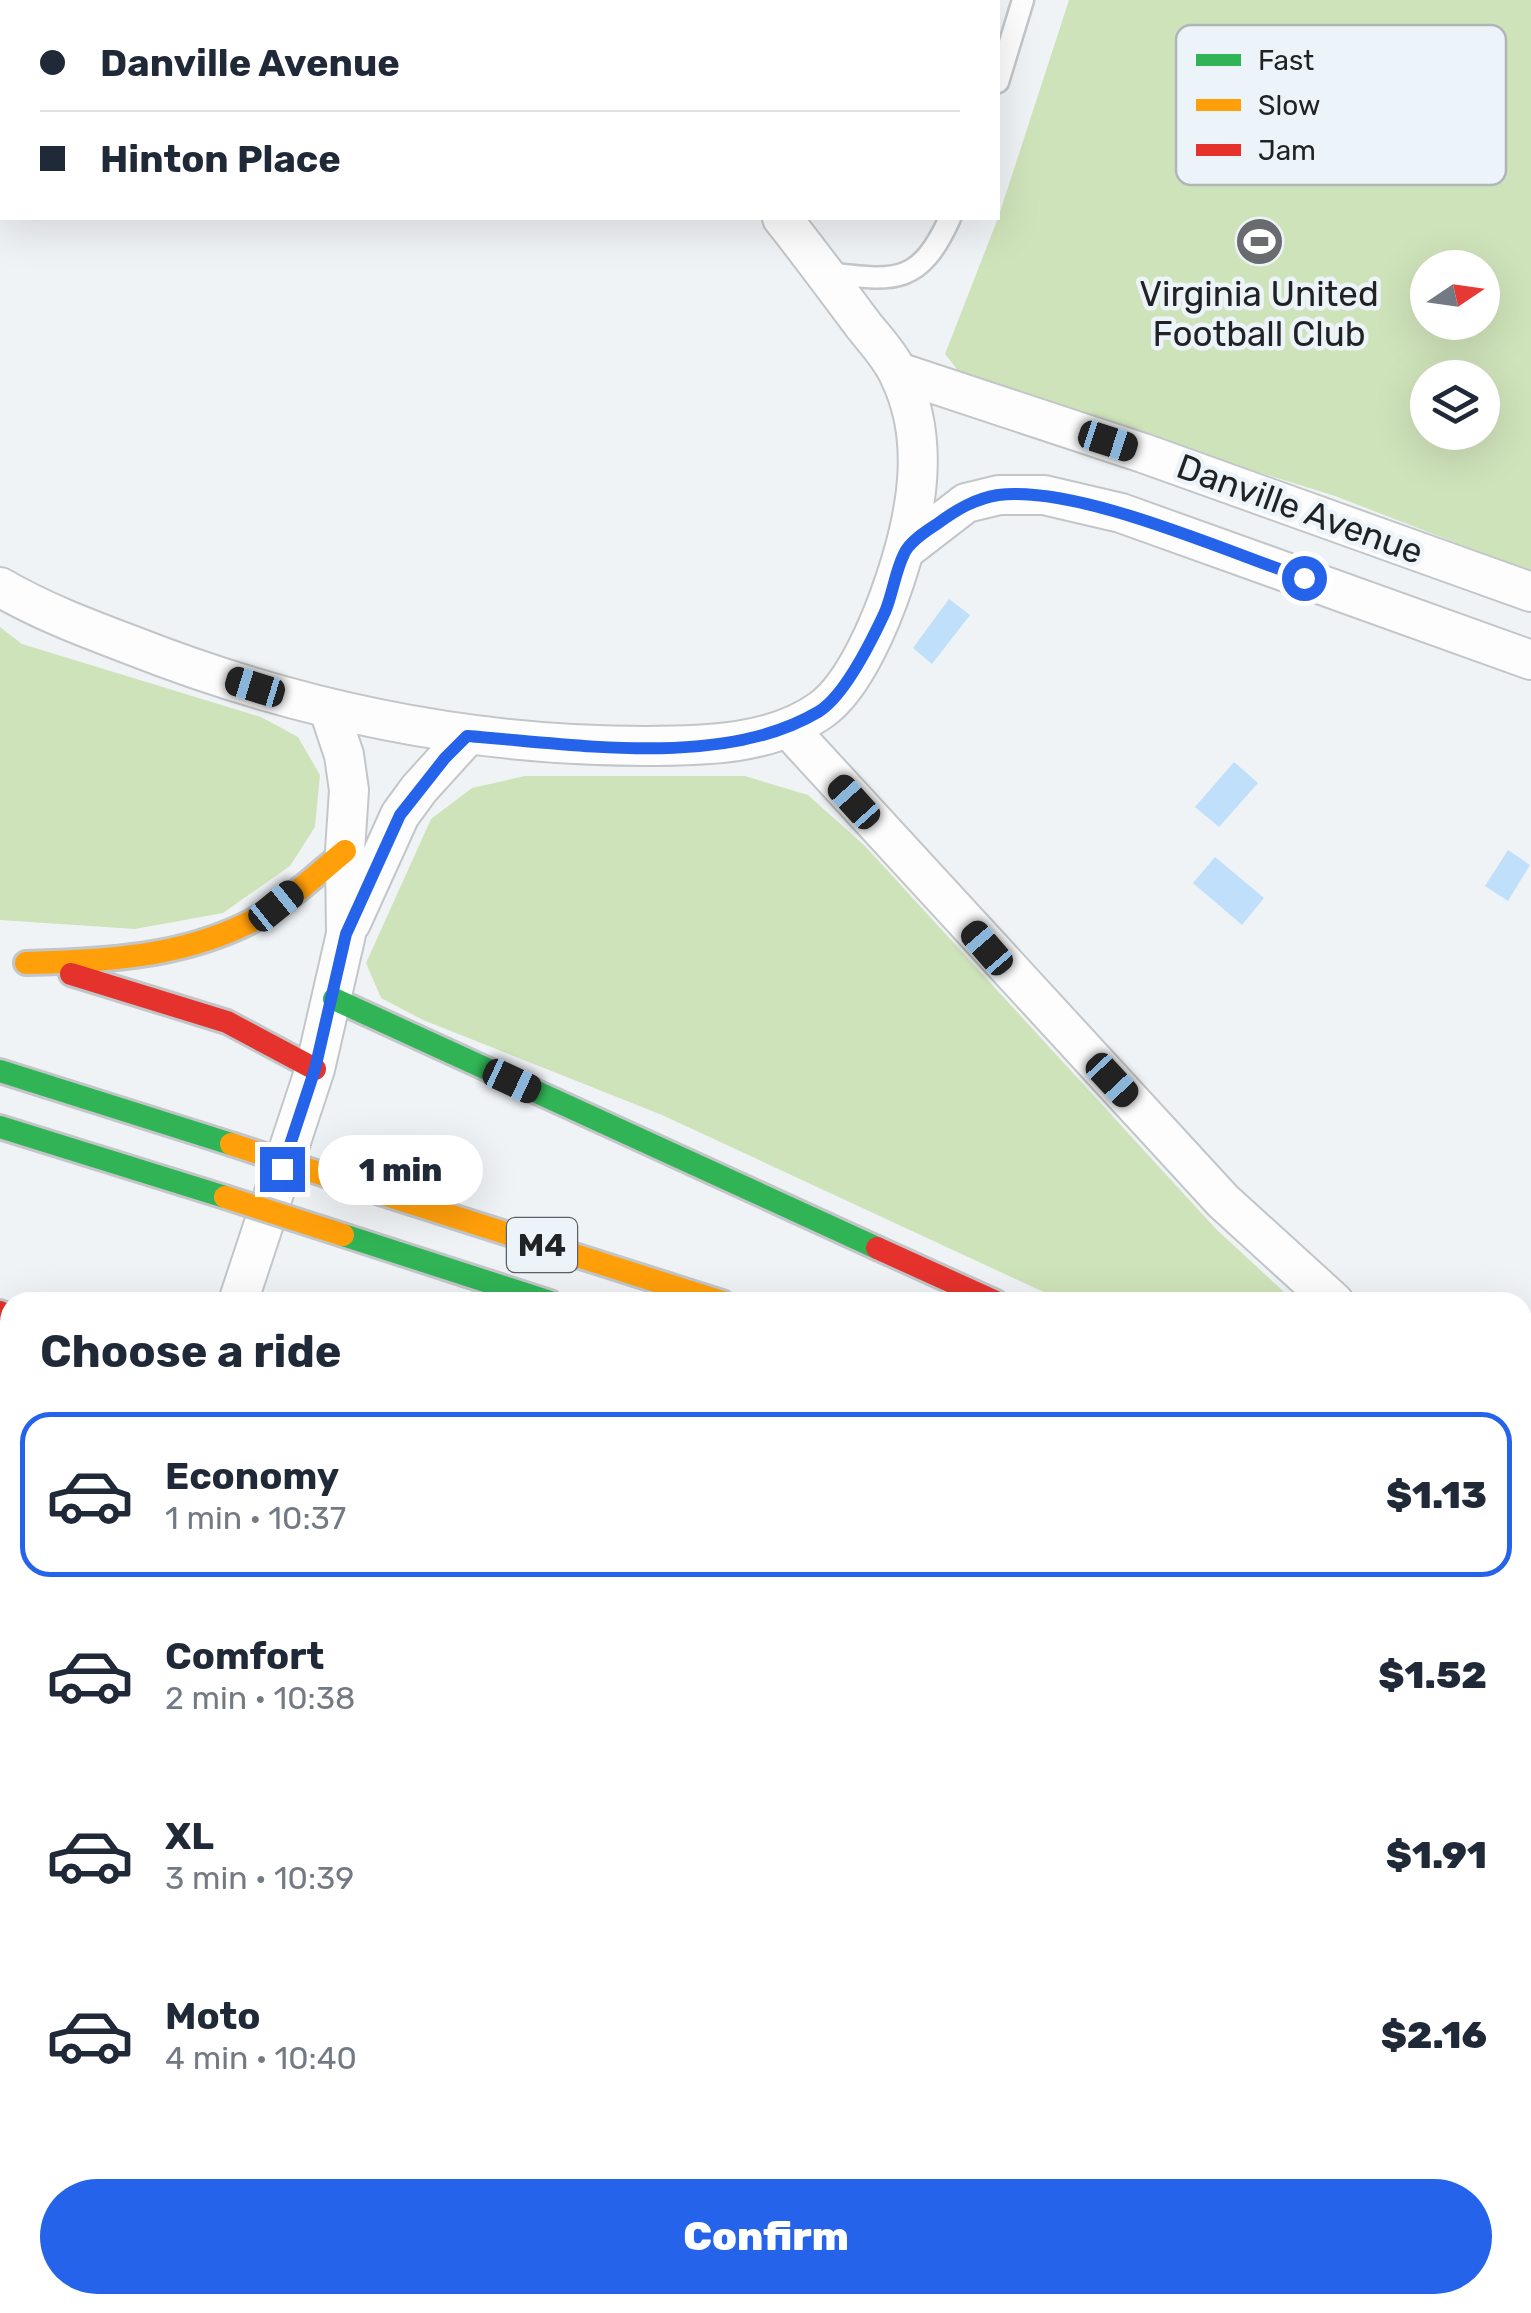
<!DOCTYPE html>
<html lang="en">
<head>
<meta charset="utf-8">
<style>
  :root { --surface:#fff; --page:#f2f2f3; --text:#1f2937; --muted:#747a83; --line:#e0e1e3; --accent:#2563eb }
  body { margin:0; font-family:Rubik,sans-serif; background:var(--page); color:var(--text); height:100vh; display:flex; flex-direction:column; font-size:38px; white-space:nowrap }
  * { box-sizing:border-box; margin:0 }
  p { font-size:32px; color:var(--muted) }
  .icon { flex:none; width:55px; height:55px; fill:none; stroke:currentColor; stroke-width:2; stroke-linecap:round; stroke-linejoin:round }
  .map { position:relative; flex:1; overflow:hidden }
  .sheet { position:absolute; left:0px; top:1292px; width:1532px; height:1022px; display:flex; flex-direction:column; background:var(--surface); border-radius:30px 30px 0 0; box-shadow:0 10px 40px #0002 }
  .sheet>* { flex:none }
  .banner { position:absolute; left:0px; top:0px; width:1000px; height:220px; box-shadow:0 10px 40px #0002; display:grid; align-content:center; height:220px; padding:0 40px; background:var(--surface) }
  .needle { width:65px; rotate:77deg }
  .fabs { position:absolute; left:1410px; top:250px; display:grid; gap:20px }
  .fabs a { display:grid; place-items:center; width:90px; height:90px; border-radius:50%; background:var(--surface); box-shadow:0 10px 40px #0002; font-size:50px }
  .end { position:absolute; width:45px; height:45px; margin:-22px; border:12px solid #2563eb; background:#fff; box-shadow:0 0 0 5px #fff }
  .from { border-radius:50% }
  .bubble { position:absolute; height:70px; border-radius:35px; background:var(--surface); box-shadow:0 10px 40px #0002; font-size:32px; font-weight:800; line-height:70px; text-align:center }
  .car { position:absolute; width:30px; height:60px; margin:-30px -15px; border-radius:12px; box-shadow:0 0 8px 2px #0007; background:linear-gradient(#222 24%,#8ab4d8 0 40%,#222 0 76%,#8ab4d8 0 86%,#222 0) }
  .banner b { display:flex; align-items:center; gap:35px; height:95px; font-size:38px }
  .banner b+b { border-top:2px solid var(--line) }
  .banner i { width:25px; height:25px; background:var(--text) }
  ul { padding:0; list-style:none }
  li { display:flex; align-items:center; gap:30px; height:165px; margin:0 20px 15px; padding:0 20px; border:5px solid transparent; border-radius:30px }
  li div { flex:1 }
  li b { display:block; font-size:38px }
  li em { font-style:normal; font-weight:800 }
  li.active { border-color:var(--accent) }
  li>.icon { width:90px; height:90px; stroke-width:1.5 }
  h2 { padding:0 40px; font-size:45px; line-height:120px }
  .cta { display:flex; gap:20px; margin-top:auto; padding:20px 40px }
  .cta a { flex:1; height:115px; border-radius:60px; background:var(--accent); color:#fff; font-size:40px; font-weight:800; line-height:115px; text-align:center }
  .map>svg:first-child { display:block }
  .green { fill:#cfe3ba; fill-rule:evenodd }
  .water { fill:#bfdffa }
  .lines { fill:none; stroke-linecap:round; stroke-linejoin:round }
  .taxiway { stroke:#e3e6e8; stroke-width:110 }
  .runway { stroke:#e3e6e8; stroke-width:278 }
  .lane-casing { stroke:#c3c6c8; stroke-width:25 }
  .street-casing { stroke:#c3c6c8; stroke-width:42 }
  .fast-casing { stroke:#c3c6c8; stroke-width:28 }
  .slow-casing { stroke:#c3c6c8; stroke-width:28 }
  .jam-casing { stroke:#c3c6c8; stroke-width:28 }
  .lane { stroke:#fdfdfe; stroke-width:20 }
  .street { stroke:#fdfdfe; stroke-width:38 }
  .fast { stroke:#30b455; stroke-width:22 }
  .slow { stroke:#ff9f0a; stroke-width:22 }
  .jam { stroke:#e5322d; stroke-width:22 }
  .rail-casing { stroke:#d6d8d9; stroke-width:11 }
  .rail { stroke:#edf4f9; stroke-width:8; stroke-dasharray:22; stroke-linecap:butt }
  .slow-bridge-casing { stroke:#c3c6c8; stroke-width:28; stroke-linecap:butt }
  .slow-bridge { stroke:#ff9f0a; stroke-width:22 }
  .route { stroke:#2563eb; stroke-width:12 }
  .labels { text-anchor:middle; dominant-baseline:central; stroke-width:9; stroke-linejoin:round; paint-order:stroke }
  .shield { fill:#edf4f9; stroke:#5e6164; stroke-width:2.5 }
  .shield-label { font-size:32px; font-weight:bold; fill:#202224 }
  .poi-label { font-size:35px; fill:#202224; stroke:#edf4f9 }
  .street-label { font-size:35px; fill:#202224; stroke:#edf4f9 }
  .key { fill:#edf4f9; stroke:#b0b5b9; stroke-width:2.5 }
  .key-label { font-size:28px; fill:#202224 }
</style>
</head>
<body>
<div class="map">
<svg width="1531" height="2313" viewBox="0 0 1531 2313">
  <rect width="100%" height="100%" fill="#f0f3f6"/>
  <g class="green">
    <path d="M1069 0H1531V572L1335 496 967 382 945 354 998 218ZM1428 268H1482V322H1428ZM1428 378H1482V432H1428Z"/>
    <polygon points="0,627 22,644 261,717 298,737 320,775 315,827 290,866 223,913 135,929 0,920"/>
    <polygon points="525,776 745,776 808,795 865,846 1216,1229 1295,1302 1065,1302 662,1115 423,1020 381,998 366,963 431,819 472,788"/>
    <polygon points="1522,1705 1531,1706 1531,1856 1523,1853"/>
  </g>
  <g class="water">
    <polygon points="949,599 970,615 932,664 913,648"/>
    <polygon points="1234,762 1258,783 1219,827 1195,807"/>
    <polygon points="1508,850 1530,865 1508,901 1485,886"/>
    <polygon points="1215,857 1264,898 1242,925 1193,883"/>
  </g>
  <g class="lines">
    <g class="taxiway">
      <polyline points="0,1929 10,1932"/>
      <polyline points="1435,2305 1465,2313"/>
    </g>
    <polyline class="runway" points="0,2303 38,2313"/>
    <defs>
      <g id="lane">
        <polyline points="998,82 1023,0"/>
        <path d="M827 273C895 281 919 286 950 218"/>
        <polyline points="0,1407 4,1408"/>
      </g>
      <g id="street">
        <polyline points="609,0 612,2"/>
        <polyline points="389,2 395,0"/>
        <polyline points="0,138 2,139"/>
        <polyline points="0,185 2,183"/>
        <polyline points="898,372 1143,453 1531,592"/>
        <polyline points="905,550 966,503 999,495 1044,495 1121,513 1531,660"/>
        <path d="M0 587C41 611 86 628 131 645 296 710 468 746 646 746 703 746 772 745 821 710 855 686 882 619 895 580 917 514 931 440 899 375 891 357 876 341 864 326 837 290 810 253 782 218"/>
        <polyline points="788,728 1223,1201 1334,1302"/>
        <polyline points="351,923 400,815 419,789 467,736"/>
        <polyline points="238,1302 315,1069 346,934 345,851 349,790 344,755 329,710"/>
        <polyline points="1522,1426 1531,1429"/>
        <polyline points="0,1505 10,1509"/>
        <polyline points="1522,1901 1531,1904"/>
      </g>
      <g id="fast">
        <polyline points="334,999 877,1248"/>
        <polyline points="0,1071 231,1144"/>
        <polyline points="0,1127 225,1197"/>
        <polyline points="343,1235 550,1302"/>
      </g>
      <g id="slow">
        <path d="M26 963C113 961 204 956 279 905 302 889 323 869 345 851"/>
        <polyline points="361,1187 722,1302"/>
        <polyline points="1522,1563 1531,1566"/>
        <polyline points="1522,1665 1531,1666"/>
      </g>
      <g id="jam">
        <polyline points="71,974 227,1022 315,1069"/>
        <polyline points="877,1248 996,1302"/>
        <polyline points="0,1312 10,1317"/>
        <polyline points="1522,1617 1531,1620"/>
      </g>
    </defs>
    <use href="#lane" class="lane-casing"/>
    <use href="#street" class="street-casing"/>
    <use href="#fast" class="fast-casing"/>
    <use href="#slow" class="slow-casing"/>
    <use href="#jam" class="jam-casing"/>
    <use href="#lane" class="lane"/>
    <use href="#street" class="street"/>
    <use href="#fast" class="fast"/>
    <use href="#slow" class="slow"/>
    <use href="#jam" class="jam"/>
    <defs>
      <g id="rail">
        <polyline points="774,2 775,0"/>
        <polyline points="967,2 967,0"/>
      </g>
    </defs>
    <use href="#rail" class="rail-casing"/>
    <use href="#rail" class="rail"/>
    <defs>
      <g id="slow-bridge">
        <polyline points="231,1144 361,1187"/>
        <polyline points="225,1197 343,1235"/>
      </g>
    </defs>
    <use href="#slow-bridge" class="slow-bridge-casing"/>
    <use href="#slow-bridge" class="slow-bridge"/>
  </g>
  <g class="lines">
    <path class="route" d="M282 1169 315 1069 346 934 400 815 445 758 467 736C574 744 722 769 818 712 845 696 872 640 885 612 893 593 895 572 904 554 909 542 926 531 937 524 956 510 974 499 998 495 1078 485 1225 551 1304 578"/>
  </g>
  <defs>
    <symbol id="stadium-disc" viewBox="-11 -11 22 22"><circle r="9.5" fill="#696b6e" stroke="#edf4f9"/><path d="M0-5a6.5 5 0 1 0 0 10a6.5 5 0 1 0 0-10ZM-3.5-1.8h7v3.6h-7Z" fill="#fff"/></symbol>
  </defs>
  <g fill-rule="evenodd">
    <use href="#stadium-disc" x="1232" y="214" width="55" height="55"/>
  </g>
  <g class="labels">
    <rect class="shield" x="507" y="1218" width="70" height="54" rx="8"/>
    <g class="shield-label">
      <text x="542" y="1245">M4</text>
    </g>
    <g class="poi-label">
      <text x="1259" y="294">Virginia United<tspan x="1259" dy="40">Football Club</tspan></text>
    </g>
    <g class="street-label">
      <text transform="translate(1300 509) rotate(20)">Danville Avenue</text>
    </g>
  </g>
  <rect x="1176" y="25" width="330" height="160" rx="15" class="key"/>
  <rect x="1196" y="54" width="45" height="12" fill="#30b455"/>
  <rect x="1196" y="99" width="45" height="12" fill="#ff9f0a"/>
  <rect x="1196" y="144" width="45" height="12" fill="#e5322d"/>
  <g class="key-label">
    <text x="1258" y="70">Fast</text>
    <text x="1258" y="115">Slow</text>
    <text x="1258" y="160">Jam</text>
  </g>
</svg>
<div class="fabs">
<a><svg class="needle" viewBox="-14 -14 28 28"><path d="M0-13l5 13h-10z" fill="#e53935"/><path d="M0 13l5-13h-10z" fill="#747a83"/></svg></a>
<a><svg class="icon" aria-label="layers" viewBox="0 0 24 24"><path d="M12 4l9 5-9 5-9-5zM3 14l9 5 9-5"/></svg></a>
</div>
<i class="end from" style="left:1304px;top:578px"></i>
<i class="end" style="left:282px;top:1169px"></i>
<div class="bubble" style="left:318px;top:1135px;width:165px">1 min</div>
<i class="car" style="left:1108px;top:441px;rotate:108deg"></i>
<i class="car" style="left:255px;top:687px;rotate:287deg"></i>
<i class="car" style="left:854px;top:802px;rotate:318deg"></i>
<i class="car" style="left:276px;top:906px;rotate:51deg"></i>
<i class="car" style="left:987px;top:948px;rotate:319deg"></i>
<i class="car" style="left:1112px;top:1080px;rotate:137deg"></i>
<i class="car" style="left:512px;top:1081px;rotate:115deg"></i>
<div class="banner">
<b><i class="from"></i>Danville Avenue</b>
<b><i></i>Hinton Place</b>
</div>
<section class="sheet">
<h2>Choose a ride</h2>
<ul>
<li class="active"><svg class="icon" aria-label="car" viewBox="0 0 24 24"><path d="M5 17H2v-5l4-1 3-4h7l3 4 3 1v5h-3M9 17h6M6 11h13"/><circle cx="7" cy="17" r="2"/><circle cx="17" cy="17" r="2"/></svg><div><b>Economy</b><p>1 min · 10:37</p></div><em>$1.13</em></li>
<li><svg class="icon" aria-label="car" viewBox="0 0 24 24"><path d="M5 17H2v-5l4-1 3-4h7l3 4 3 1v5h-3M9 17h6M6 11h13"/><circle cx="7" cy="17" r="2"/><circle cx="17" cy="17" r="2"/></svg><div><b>Comfort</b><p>2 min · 10:38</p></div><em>$1.52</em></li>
<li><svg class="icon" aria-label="car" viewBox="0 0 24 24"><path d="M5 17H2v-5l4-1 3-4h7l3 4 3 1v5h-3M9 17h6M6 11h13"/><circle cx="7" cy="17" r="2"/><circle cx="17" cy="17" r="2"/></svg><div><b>XL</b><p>3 min · 10:39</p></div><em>$1.91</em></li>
<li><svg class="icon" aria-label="car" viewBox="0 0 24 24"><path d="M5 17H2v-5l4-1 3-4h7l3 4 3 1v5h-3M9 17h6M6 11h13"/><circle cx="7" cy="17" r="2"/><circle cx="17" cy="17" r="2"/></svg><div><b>Moto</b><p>4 min · 10:40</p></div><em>$2.16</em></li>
</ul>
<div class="cta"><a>Confirm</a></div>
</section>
</div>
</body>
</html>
